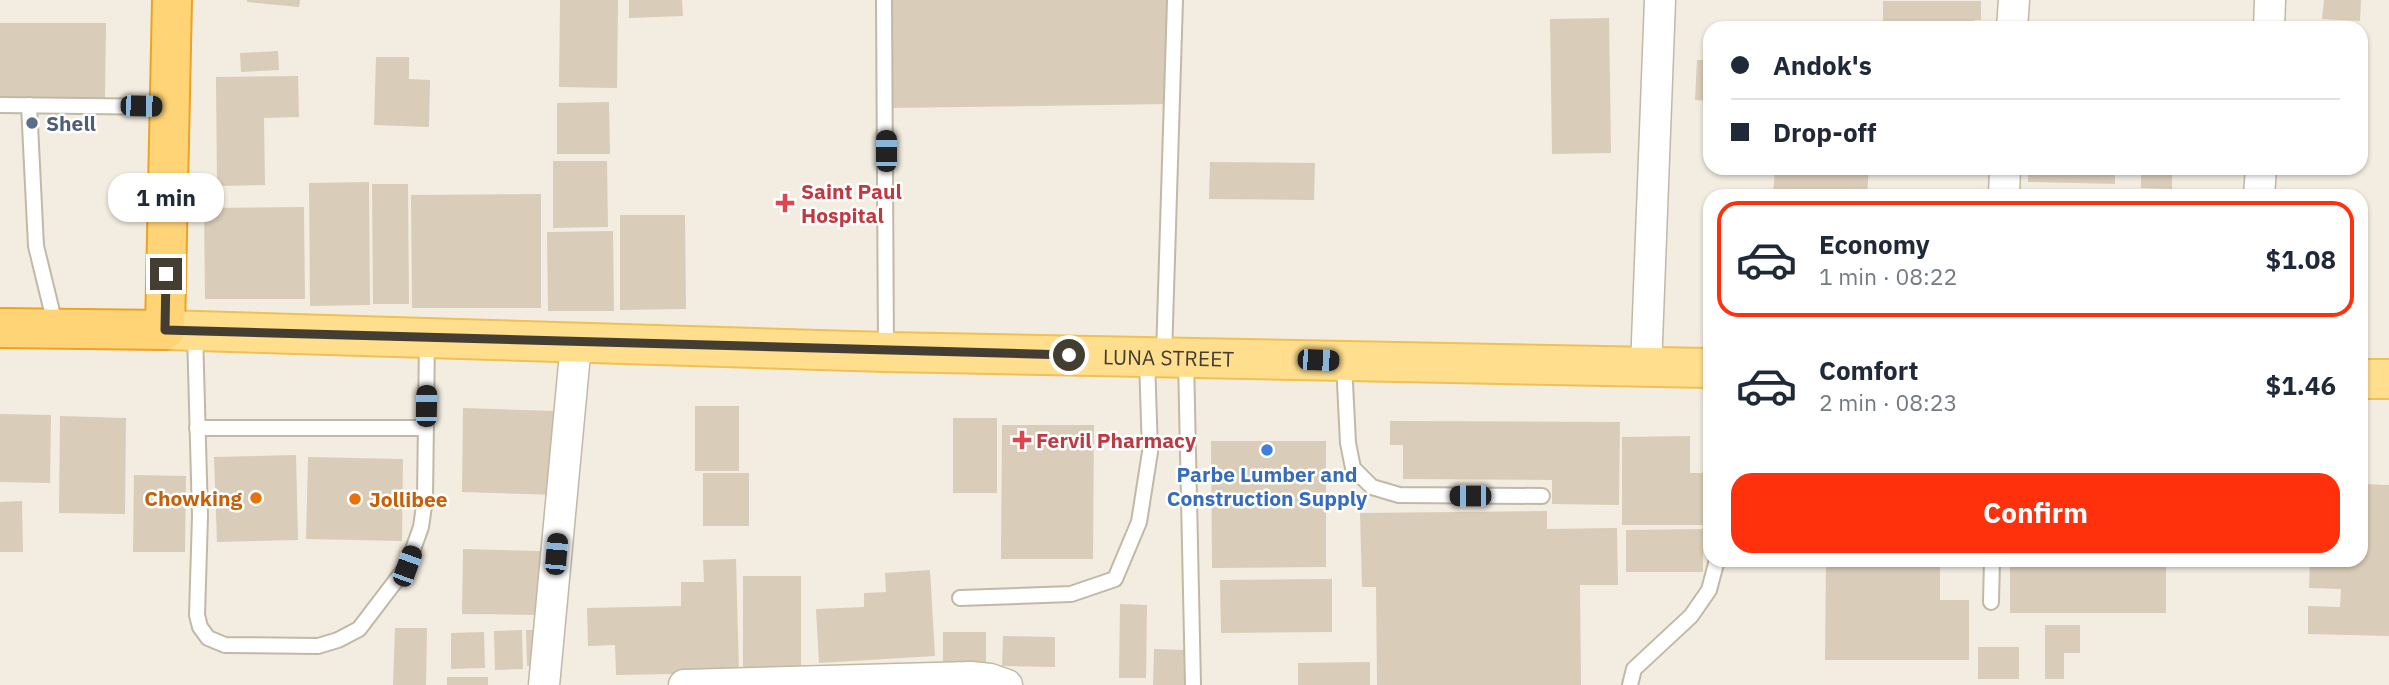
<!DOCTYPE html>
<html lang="en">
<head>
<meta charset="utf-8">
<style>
  :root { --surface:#fff; --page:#f6f6f7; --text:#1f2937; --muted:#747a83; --line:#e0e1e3; --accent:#ff300c }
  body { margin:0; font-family:"IBM Plex Sans",sans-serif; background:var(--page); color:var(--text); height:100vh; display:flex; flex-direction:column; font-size:26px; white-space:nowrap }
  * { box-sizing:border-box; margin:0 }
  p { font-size:23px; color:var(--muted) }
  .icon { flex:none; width:38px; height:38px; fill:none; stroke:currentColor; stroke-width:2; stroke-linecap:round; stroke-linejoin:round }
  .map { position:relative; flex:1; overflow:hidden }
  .sheet { position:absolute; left:1703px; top:189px; width:665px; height:378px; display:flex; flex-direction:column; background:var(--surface); border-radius:21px; box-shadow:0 2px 5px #0004 }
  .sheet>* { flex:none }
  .top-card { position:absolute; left:1703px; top:21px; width:665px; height:154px; border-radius:21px; box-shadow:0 2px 5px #0004; display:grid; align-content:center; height:154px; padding:0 28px; background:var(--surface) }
  .end { position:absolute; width:32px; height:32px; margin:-16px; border:9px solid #443d32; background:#fff; box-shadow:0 0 0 4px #fff }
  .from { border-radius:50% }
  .bubble { position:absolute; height:49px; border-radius:21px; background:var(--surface); box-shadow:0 2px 5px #0004; font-size:23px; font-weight:700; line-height:49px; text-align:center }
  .car { position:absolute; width:21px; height:42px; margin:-21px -10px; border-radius:9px; box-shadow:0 0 5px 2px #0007; background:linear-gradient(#222 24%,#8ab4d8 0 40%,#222 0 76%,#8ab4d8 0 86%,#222 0) }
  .top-card b { display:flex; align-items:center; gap:24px; height:66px; font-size:26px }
  .top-card b+b { border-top:2px solid var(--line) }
  .top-card i { width:18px; height:18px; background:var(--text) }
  ul { padding:12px 0 0; list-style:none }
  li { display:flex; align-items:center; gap:21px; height:116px; margin:0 14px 10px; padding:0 14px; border:4px solid transparent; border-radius:21px }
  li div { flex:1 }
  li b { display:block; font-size:26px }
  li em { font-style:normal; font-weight:700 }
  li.on { border-color:var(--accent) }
  li>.icon { width:63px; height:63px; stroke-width:1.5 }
  .action { display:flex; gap:14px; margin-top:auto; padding:14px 28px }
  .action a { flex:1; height:80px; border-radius:21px; background:var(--accent); color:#fff; font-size:28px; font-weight:700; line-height:80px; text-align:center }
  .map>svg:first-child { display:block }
  .building { fill:#d9ccb8 }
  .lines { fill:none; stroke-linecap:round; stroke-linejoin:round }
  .service-casing { stroke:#c1b8a6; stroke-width:18 }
  .minor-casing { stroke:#c1b8a6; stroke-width:33 }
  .primary-casing { stroke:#f0c052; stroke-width:42 }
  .trunk-casing { stroke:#eea220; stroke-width:42 }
  .service { stroke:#fff; stroke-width:14 }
  .minor { stroke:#fff; stroke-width:30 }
  .primary { stroke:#ffde8e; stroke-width:38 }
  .trunk { stroke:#ffd477; stroke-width:38 }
  .route { stroke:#443d32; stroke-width:9 }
  .service-dot { fill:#5c6f8a; stroke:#fff; stroke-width:2.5 }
  .health-dot { fill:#e0444e; stroke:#fff; stroke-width:2.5 }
  .shop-dot { fill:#3f7fe0; stroke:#fff; stroke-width:2.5 }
  .food-dot { fill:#e8710a; stroke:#fff; stroke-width:2.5 }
  .labels { text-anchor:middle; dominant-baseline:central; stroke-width:5; stroke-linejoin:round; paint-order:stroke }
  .service-label { font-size:21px; font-weight:bold; fill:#4e5e75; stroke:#fff; text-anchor:start }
  .health-label { font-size:21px; font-weight:bold; fill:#be3a42; stroke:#fff; text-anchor:start }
  .street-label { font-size:21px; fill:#443d32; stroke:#fff }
  .shop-label { font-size:21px; font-weight:bold; fill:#366cbe; stroke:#fff }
  .food-label { font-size:21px; font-weight:bold; fill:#c56008; stroke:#fff; text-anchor:end }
</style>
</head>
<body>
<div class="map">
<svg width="2389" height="685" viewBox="0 0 2389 685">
  <rect width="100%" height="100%" fill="#f3ede1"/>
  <g class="building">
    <polygon points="247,0 300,0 299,7 247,2"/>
    <polygon points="560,0 618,0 617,88 559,87"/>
    <polygon points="629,0 682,0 683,16 629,18"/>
    <polygon points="891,0 1172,0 1170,104 890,108"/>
    <polygon points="2324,0 2361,0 2360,21 2322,19"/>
    <polygon points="1883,1 1981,1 1981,20 1974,20 1974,28 1883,28"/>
    <polygon points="1609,18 1611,153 1552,154 1550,19"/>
    <polygon points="0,23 106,23 105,98 0,97"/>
    <polygon points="278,51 279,70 241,72 240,53"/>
    <polygon points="376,57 409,57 409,79 430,80 429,127 374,125"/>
    <polygon points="1697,60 1710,60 1710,101 1695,100"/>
    <polygon points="298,76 299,117 264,118 265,185 217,186 216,77"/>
    <polygon points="609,102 610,154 557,154 557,103"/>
    <polygon points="553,161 607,161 608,227 553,228"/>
    <polygon points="1210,162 1315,163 1314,200 1209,199"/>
    <polygon points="1775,168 1869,168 1867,196 1773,196"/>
    <polygon points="2028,168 2115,168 2115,184 2028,182"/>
    <polygon points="2141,168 2172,168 2172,189 2141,188"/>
    <polygon points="369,182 370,305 310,306 309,183"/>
    <polygon points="372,184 408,184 409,304 373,304"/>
    <polygon points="541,194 541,308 412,308 411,195"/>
    <polygon points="304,207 305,299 205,299 204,208"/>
    <polygon points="620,215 685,215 686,309 620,310"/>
    <polygon points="613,231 614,311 548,311 547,232"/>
    <rect x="695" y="406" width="44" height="65"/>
    <polygon points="463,408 555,411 554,495 462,492"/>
    <polygon points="0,414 51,415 50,483 0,482"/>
    <polygon points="60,416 126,418 125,514 59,513"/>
    <rect x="953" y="418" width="44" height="75"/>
    <polygon points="1390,421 1620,422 1619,505 1552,504 1552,480 1403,479 1403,445 1390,445"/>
    <polygon points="1002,425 1094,425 1093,559 1001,559"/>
    <polygon points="1690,436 1690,473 1710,473 1710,525 1622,525 1622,437"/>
    <polygon points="1211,441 1326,441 1326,567 1212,568"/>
    <polygon points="296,455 298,540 217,542 214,457"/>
    <polygon points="308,457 403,459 402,541 306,539"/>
    <rect x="703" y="473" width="46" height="53"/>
    <polygon points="134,475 186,476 185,552 133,552"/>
    <polygon points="2361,484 2389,485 2389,636 2308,634 2308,606 2340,607 2341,589 2309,588 2310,560 2361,560"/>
    <polygon points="22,501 23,552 0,552 0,502"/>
    <polygon points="1547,511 1547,529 1617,528 1618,585 1580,585 1581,685 1377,685 1376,587 1362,587 1360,513"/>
    <polygon points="1703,529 1703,572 1626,572 1626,530"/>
    <polygon points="463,549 540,551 539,615 462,614"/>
    <polygon points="736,559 739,673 616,675 615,645 588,646 587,608 681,606 681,582 704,582 703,560"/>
    <polygon points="1826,560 1940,560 1940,600 1969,600 1969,660 1825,660"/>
    <rect x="2010" y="560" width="156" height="53"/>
    <polygon points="930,570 935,656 819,663 816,609 864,607 864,593 886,592 885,573"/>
    <rect x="743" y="576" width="58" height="95"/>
    <polygon points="1332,579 1332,632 1221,633 1220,580"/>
    <polygon points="1120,604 1147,605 1146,678 1119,678"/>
    <polygon points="2045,625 2080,625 2080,653 2064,653 2064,679 2045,679"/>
    <polygon points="395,628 427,628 426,685 393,685"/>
    <polygon points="522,630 523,669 495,670 494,631"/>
    <polygon points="526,630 544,630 545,666 527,666"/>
    <polygon points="484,632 485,668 451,669 451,633"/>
    <rect x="943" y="632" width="43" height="35"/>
    <polygon points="1003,636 1055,637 1055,667 1002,666"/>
    <rect x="1978" y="647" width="41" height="32"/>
    <polygon points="1154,649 1185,650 1184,685 1153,685"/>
    <polygon points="1370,662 1370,685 1298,685 1298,663"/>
    <rect x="447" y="677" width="41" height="8"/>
  </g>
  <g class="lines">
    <defs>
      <g id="service">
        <polyline points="884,0 886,352"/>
        <polyline points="0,105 169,107"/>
        <polyline points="29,105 36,246 56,328"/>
        <polyline points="195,332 200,516 197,615 200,627 208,638 225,645 318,646 338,640 359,629 407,566 421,527 425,499 427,339"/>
        <polyline points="1164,356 1175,0"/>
        <polyline points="1186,359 1193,685"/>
        <polyline points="1344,363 1348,443 1353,468 1372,487 1399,495 1542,496"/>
        <polyline points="197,428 425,428"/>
        <polyline points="960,598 1071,594 1115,579 1139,522 1150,452 1147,359"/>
        <polyline points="1991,602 1992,560"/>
        <polyline points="1630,685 1634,669 1691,616 1709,590 1717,560"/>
      </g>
      <g id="minor">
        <polyline points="2012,28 2014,0"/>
        <polyline points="2269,28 2270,0"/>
        <polyline points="2004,196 2005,168"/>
        <polyline points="2259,196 2261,168"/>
        <polyline points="1646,368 1660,0"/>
        <polyline points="544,685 576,343"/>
        <polyline points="684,685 971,677 990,679 1007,685"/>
      </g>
      <g id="primary">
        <path id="s1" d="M165 330 886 352 1710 368"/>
        <polyline points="2361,379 2389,379"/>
      </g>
      <polyline id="trunk" points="0,328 165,330 172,0"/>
    </defs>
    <use href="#service" class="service-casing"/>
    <use href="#minor" class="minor-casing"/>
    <use href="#primary" class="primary-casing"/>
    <use href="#trunk" class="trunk-casing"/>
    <use href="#service" class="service"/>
    <use href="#minor" class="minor"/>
    <use href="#primary" class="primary"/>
    <use href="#trunk" class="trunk"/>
  </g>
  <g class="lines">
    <polyline class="route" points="166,274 165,330 1069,355"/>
  </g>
  <circle class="service-dot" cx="32" cy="123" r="7"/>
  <g class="health-dot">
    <path d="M781.5 192.5h7v7h7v7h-7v7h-7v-7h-7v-7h7z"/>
    <path d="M1018.5 429.5h7v7h7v7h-7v7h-7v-7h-7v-7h7z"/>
  </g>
  <circle class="shop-dot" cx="1267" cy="450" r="7"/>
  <g class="food-dot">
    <circle cx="256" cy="498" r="7"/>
    <circle cx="355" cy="499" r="7"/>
  </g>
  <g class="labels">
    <g class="service-label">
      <text x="46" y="123">Shell</text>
    </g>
    <g class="health-label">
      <text x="801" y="191">Saint Paul<tspan x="801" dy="24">Hospital</tspan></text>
      <text x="1036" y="440">Fervil Pharmacy</text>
    </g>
    <g class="street-label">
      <text stroke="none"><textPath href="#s1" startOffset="1004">LUNA STREET</textPath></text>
    </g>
    <g class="shop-label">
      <text x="1267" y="474">Parbe Lumber and<tspan x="1267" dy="24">Construction Supply</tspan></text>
    </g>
    <g class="food-label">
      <text x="242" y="498">Chowking</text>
      <text x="369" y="499" text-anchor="start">Jollibee</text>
    </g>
  </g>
</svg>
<i class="end from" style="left:1069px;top:355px"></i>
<i class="end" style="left:166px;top:274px"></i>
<div class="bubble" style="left:108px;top:173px;width:116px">1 min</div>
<i class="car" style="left:141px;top:106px;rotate:91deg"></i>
<i class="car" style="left:886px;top:151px;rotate:0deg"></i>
<i class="car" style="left:1318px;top:360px;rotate:92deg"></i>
<i class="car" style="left:426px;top:406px;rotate:1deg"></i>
<i class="car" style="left:1470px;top:496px;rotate:270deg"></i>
<i class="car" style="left:556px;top:554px;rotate:5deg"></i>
<i class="car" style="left:407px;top:566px;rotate:20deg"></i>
<div class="top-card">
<b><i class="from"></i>Andok's</b>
<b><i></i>Drop-off</b>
</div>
<section class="sheet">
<ul>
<li class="on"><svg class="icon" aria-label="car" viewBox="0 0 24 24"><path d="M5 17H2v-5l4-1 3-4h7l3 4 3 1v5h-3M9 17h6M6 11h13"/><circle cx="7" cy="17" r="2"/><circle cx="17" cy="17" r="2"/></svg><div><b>Economy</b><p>1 min · 08:22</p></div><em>$1.08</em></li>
<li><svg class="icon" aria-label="car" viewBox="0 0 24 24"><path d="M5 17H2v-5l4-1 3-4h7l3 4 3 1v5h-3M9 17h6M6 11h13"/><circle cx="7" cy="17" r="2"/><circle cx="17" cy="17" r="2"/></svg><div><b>Comfort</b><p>2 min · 08:23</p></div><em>$1.46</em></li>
</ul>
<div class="action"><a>Confirm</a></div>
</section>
</div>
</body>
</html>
